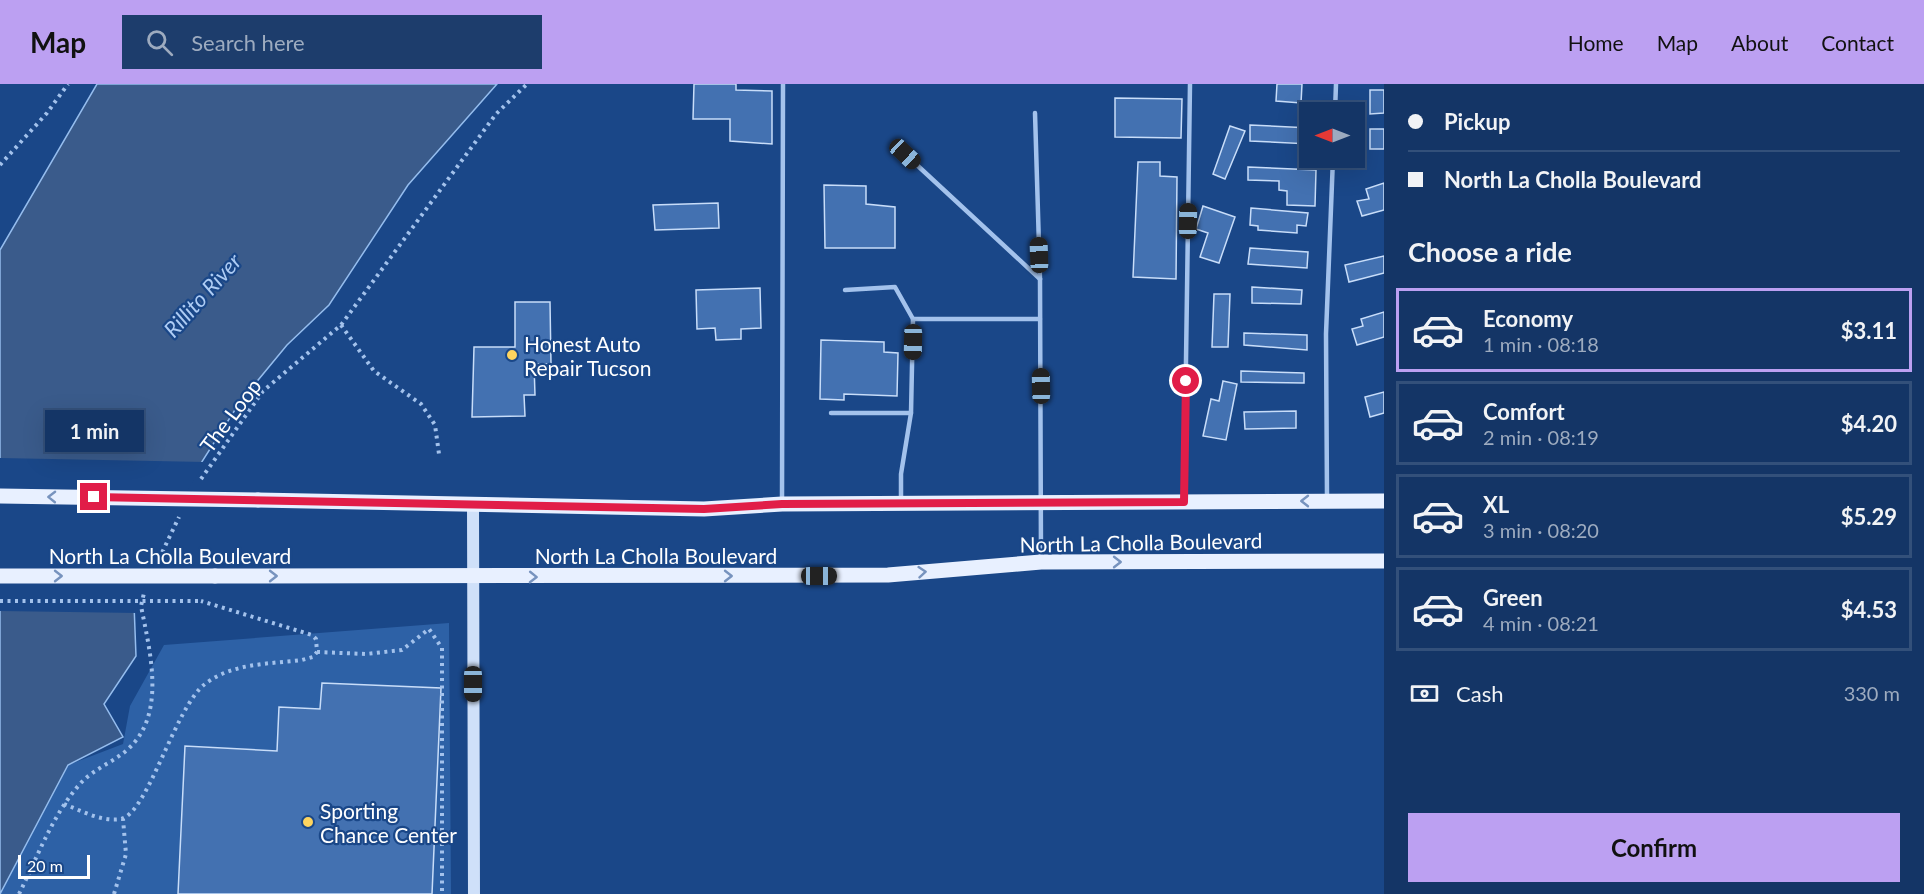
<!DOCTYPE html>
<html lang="en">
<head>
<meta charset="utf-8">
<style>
  :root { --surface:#143566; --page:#1d3d6c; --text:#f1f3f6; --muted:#9dabbf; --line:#33507a; --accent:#bca0f2 }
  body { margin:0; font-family:Lato,sans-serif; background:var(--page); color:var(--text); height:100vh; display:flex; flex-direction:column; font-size:22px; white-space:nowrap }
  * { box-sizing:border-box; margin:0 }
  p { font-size:20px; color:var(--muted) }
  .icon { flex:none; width:33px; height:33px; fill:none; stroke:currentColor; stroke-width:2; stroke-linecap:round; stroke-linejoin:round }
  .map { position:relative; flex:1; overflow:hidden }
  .side { display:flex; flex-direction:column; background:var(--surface); width:540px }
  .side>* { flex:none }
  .hud { display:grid; align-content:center; height:132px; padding:0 24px; background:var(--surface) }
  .needle { width:39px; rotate:270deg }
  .tools { position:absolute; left:1299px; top:18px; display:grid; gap:12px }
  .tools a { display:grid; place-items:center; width:66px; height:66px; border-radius:0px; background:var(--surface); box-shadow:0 6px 24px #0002,0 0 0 2px var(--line); font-size:30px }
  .scale { position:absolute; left:18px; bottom:15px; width:72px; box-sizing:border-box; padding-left:6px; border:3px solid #fff; border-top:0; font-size:16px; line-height:21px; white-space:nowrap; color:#fff; -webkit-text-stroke:4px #1a4788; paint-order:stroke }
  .end { position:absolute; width:27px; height:27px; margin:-14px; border:8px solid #e11d48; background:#fff; box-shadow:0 0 0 3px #fff }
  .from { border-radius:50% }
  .bubble { position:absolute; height:42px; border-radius:0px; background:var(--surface); box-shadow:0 6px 24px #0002,0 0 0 2px var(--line); font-size:20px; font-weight:700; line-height:42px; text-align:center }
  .car { position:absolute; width:18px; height:36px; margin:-18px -9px; border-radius:8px; box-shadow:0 0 4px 2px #0007; background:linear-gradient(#222 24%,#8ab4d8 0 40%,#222 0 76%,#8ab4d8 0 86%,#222 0) }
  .hud b { display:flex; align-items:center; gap:21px; height:57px; font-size:22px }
  .hud b+b { border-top:2px solid var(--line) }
  .hud i { width:15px; height:15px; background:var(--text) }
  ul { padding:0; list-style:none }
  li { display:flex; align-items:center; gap:18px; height:84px; margin:0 12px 9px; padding:0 12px; border:3px solid var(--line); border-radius:0px }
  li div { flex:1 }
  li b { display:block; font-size:22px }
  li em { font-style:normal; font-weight:700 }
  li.active { border-color:var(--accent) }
  li>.icon { width:54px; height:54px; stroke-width:1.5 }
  h2 { padding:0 24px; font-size:27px; line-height:72px }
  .pay { display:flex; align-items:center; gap:15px; height:66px; padding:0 24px; font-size:22px }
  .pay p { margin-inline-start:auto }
  .action { display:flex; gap:12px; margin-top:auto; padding:12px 24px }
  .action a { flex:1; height:69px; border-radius:0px; background:var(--accent); color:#111; font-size:24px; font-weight:700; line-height:69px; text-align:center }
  header { display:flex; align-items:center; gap:36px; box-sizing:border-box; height:84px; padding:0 30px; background:var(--accent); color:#111 }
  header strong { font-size:28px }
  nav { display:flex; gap:33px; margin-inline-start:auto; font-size:21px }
  .search { width:420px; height:54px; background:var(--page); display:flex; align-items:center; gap:15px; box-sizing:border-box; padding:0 21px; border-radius:0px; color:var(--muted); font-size:22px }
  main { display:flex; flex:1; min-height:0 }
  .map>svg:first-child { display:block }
  .green { fill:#2d61a6 }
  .water { fill:#3a5b8b; stroke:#95bdee; stroke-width:1.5 }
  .pier { fill:#1a4788 }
  .building { fill:#4371b1; stroke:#c8ddf9; stroke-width:1.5 }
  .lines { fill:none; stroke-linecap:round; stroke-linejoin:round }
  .path { stroke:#a3c2ec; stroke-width:4; stroke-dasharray:3 4.5; stroke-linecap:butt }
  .lane { stroke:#a3c2ec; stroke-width:4.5 }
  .secondary { stroke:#cfe0f9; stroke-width:12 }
  .primary { stroke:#e8f0ff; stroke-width:15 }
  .path-bridge { stroke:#a3c2ec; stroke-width:4; stroke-dasharray:3 4.5; stroke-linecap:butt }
  .primary-bridge { stroke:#e8f0ff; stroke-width:15 }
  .oneway { stroke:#7793be }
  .route { stroke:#e11d48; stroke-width:8 }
  .poi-dot { fill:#fed45f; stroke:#1a4788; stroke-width:2 }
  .labels { text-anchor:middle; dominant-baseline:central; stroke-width:4.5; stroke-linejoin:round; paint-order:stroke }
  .poi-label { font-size:21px; fill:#fff; stroke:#1a4788; text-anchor:start }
  .street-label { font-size:21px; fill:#fff; stroke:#1a4788 }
  .water-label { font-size:22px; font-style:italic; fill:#aeccf4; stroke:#1a4788 }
</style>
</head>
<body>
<header>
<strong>Map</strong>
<div class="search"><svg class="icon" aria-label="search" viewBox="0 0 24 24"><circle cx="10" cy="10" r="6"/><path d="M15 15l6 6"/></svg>Search here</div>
<nav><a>Home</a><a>Map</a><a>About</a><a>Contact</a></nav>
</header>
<main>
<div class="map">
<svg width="1384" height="810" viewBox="0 0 1384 810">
  <rect width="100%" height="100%" fill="#1a4788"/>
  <polygon class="green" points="449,539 451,810 0,810 68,681 123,660 130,622 164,561"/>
  <polygon class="water" points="97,0 497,0 408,101 329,221 287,261 240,318 173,423 134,520 136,572 104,620 123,653 68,681 0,810 0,166"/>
  <polygon class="pier" points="0,374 205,378 176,425 137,520 138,529 0,527"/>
  <g class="building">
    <polygon points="694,0 736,0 736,6 772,7 772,60 730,57 730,35 693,35"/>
    <polygon points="1277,0 1302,0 1301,19 1276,17"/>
    <polygon points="1370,6 1384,6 1384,29 1370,30"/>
    <polygon points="1115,14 1182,15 1181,54 1115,53"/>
    <polygon points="1250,41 1310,44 1310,60 1250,57"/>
    <polygon points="1230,42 1245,47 1225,95 1213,90"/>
    <rect x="1370" y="45" width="14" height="20"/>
    <polygon points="1138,78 1160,78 1160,92 1177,93 1176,195 1133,193"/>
    <polygon points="1248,83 1316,86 1315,122 1287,121 1287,107 1279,106 1279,97 1248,96"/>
    <polygon points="1384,99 1384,126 1362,132 1357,117 1369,115 1366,105"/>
    <polygon points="824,101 866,102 866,120 895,123 895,164 825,164"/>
    <polygon points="718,119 719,144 655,146 653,121"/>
    <polygon points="1203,122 1235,133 1219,179 1200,173 1208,149 1196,145"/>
    <polygon points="1251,124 1308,129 1306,142 1297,141 1297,149 1258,146 1258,142 1250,141"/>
    <polygon points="1250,164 1308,168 1307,184 1248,180"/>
    <polygon points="1384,172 1384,189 1349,198 1345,181"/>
    <polygon points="1252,203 1302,206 1301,220 1252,219"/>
    <polygon points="760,204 761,244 741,245 741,255 716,256 715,244 697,245 696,206"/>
    <polygon points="1214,210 1230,210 1228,263 1212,263"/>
    <polygon points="515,218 550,218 551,280 534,280 535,311 524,311 525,332 472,333 474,263 515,263"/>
    <polygon points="1384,228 1384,253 1357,261 1352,245 1363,242 1361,235"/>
    <polygon points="1244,249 1307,251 1307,266 1244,261"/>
    <polygon points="821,256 884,258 884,268 898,269 897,312 844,310 844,316 820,315"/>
    <polygon points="1241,287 1304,289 1304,299 1241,298"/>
    <polygon points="1223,297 1237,300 1226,356 1203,352 1211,315 1219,317"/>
    <polygon points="1384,308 1384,329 1370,333 1365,313"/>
    <polygon points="1296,327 1296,344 1245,345 1244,328"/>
    <polygon points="322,599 441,604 432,810 178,810 185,662 277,667 279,623 320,625"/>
  </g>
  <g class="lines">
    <g class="path">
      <polyline points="0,81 47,29 68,0"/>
      <polyline points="341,241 374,287 421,320 435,341 439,370"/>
      <polyline points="201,395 263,307 341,241 496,30 527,0"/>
      <polyline points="159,475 179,433"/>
      <polyline points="317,568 366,570 402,566 429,545 442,564 442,810"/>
      <path d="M64 720C82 727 101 738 121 735 148 729 175 623 205 600 232 579 269 580 302 576L313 573 317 568 316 555 312 551 201 517"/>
      <path d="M19 810C37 774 52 732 79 701 93 685 112 679 127 666 167 631 150 568 141 522L144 509"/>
      <polyline points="114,810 126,770 123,735"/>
    </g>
    <g class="lane">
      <polyline points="1335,28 1336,0"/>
      <polyline points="1035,29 1040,195 1041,476"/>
      <polyline points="905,70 1040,195"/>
      <polyline points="845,206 895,203 913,235 911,329 901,390 901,417"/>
      <polyline points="913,235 1040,235"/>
      <polyline points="831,329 911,329"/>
      <polyline points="1327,414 1326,250 1333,74"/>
      <polyline points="1184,415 1190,0"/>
      <polyline points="782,418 783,0"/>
    </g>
    <polyline class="secondary" points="473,420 474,810"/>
    <g class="primary">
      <polyline points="258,416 704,425 782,420 1384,417"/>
      <polyline points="215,492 888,491 1041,478 1384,477"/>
    </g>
    <polyline class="path-bridge" points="0,517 201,517"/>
    <g class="primary-bridge">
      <polyline points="0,412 258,416"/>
      <polyline points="0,492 215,492"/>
    </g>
  </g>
  <defs><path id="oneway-chevron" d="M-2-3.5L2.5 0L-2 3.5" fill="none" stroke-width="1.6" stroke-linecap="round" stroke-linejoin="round" transform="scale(1.5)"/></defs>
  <g class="oneway">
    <use href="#oneway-chevron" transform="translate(52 413) rotate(-179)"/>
    <use href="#oneway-chevron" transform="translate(1305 417) rotate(180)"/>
    <use href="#oneway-chevron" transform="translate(1117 478)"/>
    <use href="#oneway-chevron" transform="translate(922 488) rotate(-5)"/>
    <use href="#oneway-chevron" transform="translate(58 492)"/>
    <use href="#oneway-chevron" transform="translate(273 492)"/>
    <use href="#oneway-chevron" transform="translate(728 492)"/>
    <use href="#oneway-chevron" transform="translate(533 493) rotate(1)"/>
  </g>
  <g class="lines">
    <polyline class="route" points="94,413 704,425 782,420 1184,418 1186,297"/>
  </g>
  <g class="poi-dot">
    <circle cx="512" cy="271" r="6"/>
    <circle cx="308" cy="738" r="6"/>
  </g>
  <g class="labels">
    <g class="poi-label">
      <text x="524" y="259">Honest Auto<tspan x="524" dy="24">Repair Tucson</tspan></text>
      <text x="320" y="726">Sporting<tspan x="320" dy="24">Chance Center</tspan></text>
    </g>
    <g class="street-label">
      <text transform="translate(230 331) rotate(-53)">The Loop</text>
      <text transform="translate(1141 458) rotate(-1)">North La Cholla Boulevard</text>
      <text x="170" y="471">North La Cholla Boulevard</text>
      <text x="656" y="471">North La Cholla Boulevard</text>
    </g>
    <g class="water-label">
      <text transform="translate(202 211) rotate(-48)">Rillito River</text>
    </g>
  </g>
</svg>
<div class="tools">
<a><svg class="needle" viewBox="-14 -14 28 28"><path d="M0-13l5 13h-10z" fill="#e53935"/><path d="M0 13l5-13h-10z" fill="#9dabbf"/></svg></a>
</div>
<div class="scale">20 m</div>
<i class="end from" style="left:1186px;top:297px"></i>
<i class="end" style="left:94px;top:413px"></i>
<div class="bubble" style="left:45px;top:326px;width:99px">1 min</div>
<i class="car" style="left:905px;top:70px;rotate:133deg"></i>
<i class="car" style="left:1188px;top:137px;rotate:1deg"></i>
<i class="car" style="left:1039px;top:171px;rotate:358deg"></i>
<i class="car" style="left:913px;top:258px;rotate:181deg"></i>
<i class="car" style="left:1041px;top:302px;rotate:359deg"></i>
<i class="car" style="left:819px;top:492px;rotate:90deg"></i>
<i class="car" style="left:473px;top:600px;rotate:180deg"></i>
</div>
<section class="side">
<div class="hud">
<b><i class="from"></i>Pickup</b>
<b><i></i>North La Cholla Boulevard</b>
</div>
<h2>Choose a ride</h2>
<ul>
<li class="active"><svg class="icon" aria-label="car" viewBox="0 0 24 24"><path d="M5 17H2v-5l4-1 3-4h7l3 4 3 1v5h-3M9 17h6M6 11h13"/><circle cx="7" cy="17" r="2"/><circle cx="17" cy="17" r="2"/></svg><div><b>Economy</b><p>1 min · 08:18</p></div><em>$3.11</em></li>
<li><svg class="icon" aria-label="car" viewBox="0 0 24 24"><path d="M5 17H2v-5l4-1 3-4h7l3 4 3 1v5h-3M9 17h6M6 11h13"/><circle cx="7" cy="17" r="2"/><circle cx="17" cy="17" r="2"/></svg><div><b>Comfort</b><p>2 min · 08:19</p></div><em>$4.20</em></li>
<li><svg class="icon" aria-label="car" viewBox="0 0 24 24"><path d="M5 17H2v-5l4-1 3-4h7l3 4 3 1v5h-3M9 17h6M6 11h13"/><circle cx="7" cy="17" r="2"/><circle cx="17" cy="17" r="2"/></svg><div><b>XL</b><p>3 min · 08:20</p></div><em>$5.29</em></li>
<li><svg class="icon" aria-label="car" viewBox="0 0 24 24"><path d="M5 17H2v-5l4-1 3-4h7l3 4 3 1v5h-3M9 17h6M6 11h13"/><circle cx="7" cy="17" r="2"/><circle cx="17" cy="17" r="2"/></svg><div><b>Green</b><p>4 min · 08:21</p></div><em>$4.53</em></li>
</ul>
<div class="pay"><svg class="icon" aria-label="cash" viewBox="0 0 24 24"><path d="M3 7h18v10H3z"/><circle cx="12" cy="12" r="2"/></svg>Cash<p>330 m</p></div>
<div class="action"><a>Confirm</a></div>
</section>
</main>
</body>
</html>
